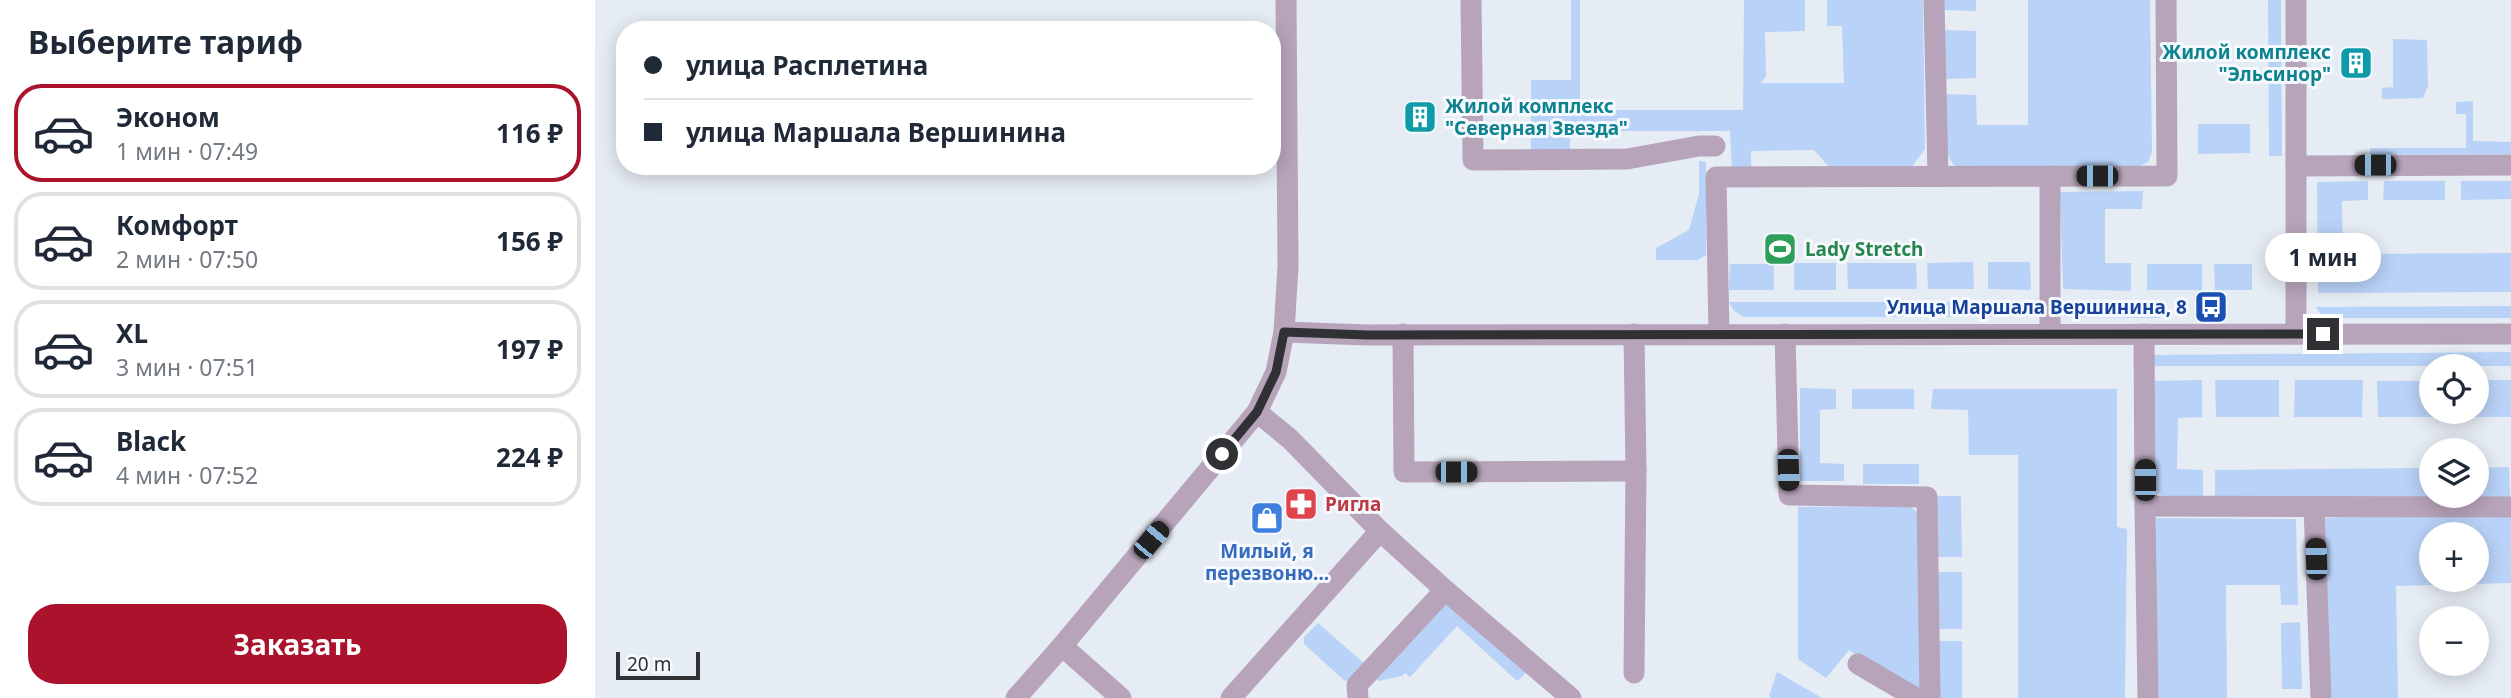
<!DOCTYPE html>
<html lang="ru">
<head>
<meta charset="utf-8">
<style>
  :root { --surface:#fff; --page:#f2f2f3; --text:#1f2937; --muted:#747a83; --line:#e0e1e3; --accent:#aa132b }
  body { margin:0; font-family:"Noto Sans",sans-serif; background:var(--page); color:var(--text); height:100vh; display:flex; flex-direction:column; font-size:26px; white-space:nowrap }
  * { box-sizing:border-box; margin:0 }
  p { font-size:23px; color:var(--muted) }
  .icon { flex:none; width:38px; height:38px; fill:none; stroke:currentColor; stroke-width:2; stroke-linecap:round; stroke-linejoin:round }
  .map { position:relative; flex:1; overflow:hidden }
  .side { display:flex; flex-direction:column; background:var(--surface); width:595px }
  .side>* { flex:none }
  .banner { position:absolute; left:21px; top:21px; width:665px; height:154px; border-radius:28px; box-shadow:0 4px 18px #0003; display:grid; align-content:center; height:154px; padding:0 28px; background:var(--surface) }
  .controls { position:absolute; left:1824px; top:354px; display:grid; gap:14px }
  .controls a { display:grid; place-items:center; width:70px; height:70px; border-radius:50%; background:var(--surface); box-shadow:0 4px 18px #0003; font-size:35px }
  .scale { position:absolute; left:21px; bottom:18px; width:84px; box-sizing:border-box; padding-left:7px; border:4px solid #2f3134; border-top:0; font-size:19px; line-height:24px; white-space:nowrap; color:#2f3134; -webkit-text-stroke:5px #f6f9fe; paint-order:stroke }
  .end { position:absolute; width:32px; height:32px; margin:-16px; border:9px solid #2f3134; background:#fff; box-shadow:0 0 0 4px #fff }
  .from { border-radius:50% }
  .bubble { position:absolute; height:49px; border-radius:24px; background:var(--surface); box-shadow:0 4px 18px #0003; font-size:23px; font-weight:700; line-height:49px; text-align:center }
  .car { position:absolute; width:21px; height:42px; margin:-21px -10px; border-radius:9px; box-shadow:0 0 5px 2px #0007; background:linear-gradient(#222 24%,#8ab4d8 0 40%,#222 0 76%,#8ab4d8 0 86%,#222 0) }
  .banner b { display:flex; align-items:center; gap:24px; height:66px; font-size:26px }
  .banner b+b { border-top:2px solid var(--line) }
  .banner i { width:18px; height:18px; background:var(--text) }
  ul { padding:0; list-style:none }
  li { display:flex; align-items:center; gap:21px; height:98px; margin:0 14px 10px; padding:0 14px; border:4px solid var(--line); border-radius:28px }
  li div { flex:1 }
  li b { display:block; font-size:26px }
  li em { font-style:normal; font-weight:700 }
  li.on { border-color:var(--accent) }
  li>.icon { width:63px; height:63px; stroke-width:1.5 }
  h2 { padding:0 28px; font-size:32px; line-height:84px }
  .button { display:flex; gap:14px; margin-top:auto; padding:14px 28px }
  .button a { flex:1; height:80px; border-radius:28px; background:var(--accent); color:#fff; font-size:28px; font-weight:700; line-height:80px; text-align:center }
  main { display:flex; flex:1; min-height:0 }
  .map>svg:first-child { display:block }
  .green { fill:#b9d2f7; fill-rule:evenodd }
  .lines { fill:none; stroke-linecap:round; stroke-linejoin:round }
  .minor { stroke:#b8a4ba; stroke-width:21 }
  .route { stroke:#2f3134; stroke-width:9 }
  .labels { text-anchor:middle; dominant-baseline:central; stroke-width:6; stroke-linejoin:round; paint-order:stroke }
  .culture-label { font-size:19px; font-weight:bold; fill:#0d838f; stroke:#f6f9fe; text-anchor:end }
  .leisure-label { font-size:19px; font-weight:bold; fill:#27864d; stroke:#f6f9fe; text-anchor:start }
  .transit-label { font-size:19px; font-weight:bold; fill:#164399; stroke:#f6f9fe; text-anchor:end }
  .health-label { font-size:19px; font-weight:bold; fill:#be3a42; stroke:#f6f9fe; text-anchor:start }
  .shop-label { font-size:19px; font-weight:bold; fill:#366cbe; stroke:#f6f9fe }
</style>
</head>
<body>
<main>
<section class="side">
<h2>Выберите тариф</h2>
<ul>
<li class="on"><svg class="icon" aria-label="car" viewBox="0 0 24 24"><path d="M5 17H2v-5l4-1 3-4h7l3 4 3 1v5h-3M9 17h6M6 11h13"/><circle cx="7" cy="17" r="2"/><circle cx="17" cy="17" r="2"/></svg><div><b>Эконом</b><p>1 мин · 07:49</p></div><em>116 ₽</em></li>
<li><svg class="icon" aria-label="car" viewBox="0 0 24 24"><path d="M5 17H2v-5l4-1 3-4h7l3 4 3 1v5h-3M9 17h6M6 11h13"/><circle cx="7" cy="17" r="2"/><circle cx="17" cy="17" r="2"/></svg><div><b>Комфорт</b><p>2 мин · 07:50</p></div><em>156 ₽</em></li>
<li><svg class="icon" aria-label="car" viewBox="0 0 24 24"><path d="M5 17H2v-5l4-1 3-4h7l3 4 3 1v5h-3M9 17h6M6 11h13"/><circle cx="7" cy="17" r="2"/><circle cx="17" cy="17" r="2"/></svg><div><b>XL</b><p>3 мин · 07:51</p></div><em>197 ₽</em></li>
<li><svg class="icon" aria-label="car" viewBox="0 0 24 24"><path d="M5 17H2v-5l4-1 3-4h7l3 4 3 1v5h-3M9 17h6M6 11h13"/><circle cx="7" cy="17" r="2"/><circle cx="17" cy="17" r="2"/></svg><div><b>Black</b><p>4 мин · 07:52</p></div><em>224 ₽</em></li>
</ul>
<div class="button"><a>Заказать</a></div>
</section>
<div class="map">
<svg width="1916" height="698" viewBox="0 0 1916 698">
  <rect width="100%" height="100%" fill="#e6ecf4"/>
  <g class="green">
    <polygon points="976,0 985,0 985,110 1148,110 1149,0 1210,0 1210,31 1170,32 1171,76 1166,83 1249,83 1247,26 1232,26 1232,0 1328,0 1330,149 1316,168 1236,169 1219,150 1156,151 1156,170 1137,170 1135,131 975,131 975,156 936,156 936,80 976,80"/>
    <polygon points="1348,0 1381,0 1381,11 1348,10"/>
    <path d="M1433 0H1555L1557 152 1553 162 1545 166 1362 168C1343 150 1350 118 1349 94L1381 95 1382 125H1433Z"/>
    <polygon points="1673,0 1686,0 1687,156 1674,156"/>
    <polygon points="1349,30 1381,31 1381,78 1349,79"/>
    <polygon points="1798,39 1832,40 1833,86 1828,98 1787,99 1787,88 1798,87"/>
    <polygon points="1878,101 1878,141 1916,142 1916,154 1775,155 1775,148 1871,148 1871,114 1861,114 1861,102"/>
    <polygon points="1603,124 1655,124 1655,153 1603,154"/>
    <polygon points="1104,161 1111,162 1111,255 1103,260 1061,260 1061,248 1094,230 1104,194"/>
    <polygon points="1773,181 1773,200 1747,201 1748,254 1916,253 1916,292 1723,293 1722,182"/>
    <polygon points="1789,181 1850,181 1850,200 1788,200"/>
    <polygon points="1866,181 1916,181 1916,199 1866,200"/>
    <polygon points="1548,191 1547,209 1510,209 1510,263 1536,263 1536,291 1468,289 1465,192"/>
    <polygon points="1378,262 1379,289 1333,289 1332,263"/>
    <polygon points="1393,262 1435,262 1436,290 1393,289"/>
    <rect x="1199" y="263" width="42" height="27"/>
    <polygon points="1252,263 1321,263 1322,289 1253,289"/>
    <polygon points="1135,264 1179,264 1179,290 1134,290"/>
    <rect x="1552" y="264" width="55" height="26"/>
    <polygon points="1619,264 1657,264 1657,290 1620,290"/>
    <polygon points="1134,302 1444,302 1443,311 1434,317 1149,317 1139,311"/>
    <polygon points="1566,303 1565,318 1469,317 1469,304"/>
    <polygon points="1916,306 1916,318 1728,318 1721,307"/>
    <polygon points="1916,352 1916,366 1560,366 1557,355"/>
    <polygon points="1607,380 1607,417 1583,418 1582,469 1608,470 1608,500 1569,499 1557,484 1559,381"/>
    <polygon points="1620,380 1684,380 1684,417 1621,417"/>
    <polygon points="1700,380 1768,380 1767,417 1699,417"/>
    <polygon points="1881,380 1916,380 1916,417 1865,417 1864,411 1881,411"/>
    <polygon points="1782,381 1836,381 1836,411 1849,411 1849,417 1783,417"/>
    <polygon points="1205,388 1241,389 1241,409 1225,410 1225,463 1249,464 1249,481 1205,481"/>
    <rect x="1257" y="389" width="62" height="20"/>
    <polygon points="1338,389 1522,389 1522,527 1532,529 1530,698 1423,698 1423,455 1374,455 1373,410 1336,409"/>
    <rect x="1268" y="464" width="56" height="20"/>
    <polygon points="1914,467 1915,498 1868,498 1867,495 1881,495 1881,468"/>
    <polygon points="1836,468 1836,495 1854,497 1620,498 1620,470"/>
    <polygon points="1342,496 1366,496 1367,557 1343,557"/>
    <polygon points="1315,506 1326,516 1329,697 1254,650 1231,678 1203,659 1203,507"/>
    <path d="M1777 515H1916V583L1801 586 1803 698H1735L1729 518ZM1836 534H1881V579H1836Z"/>
    <polygon points="1561,518 1701,519 1703,605 1686,605 1685,585 1631,585 1632,698 1562,698"/>
    <polygon points="1343,572 1367,572 1367,629 1344,629"/>
    <polygon points="849,603 928,664 930,674 922,681 862,626 815,677 810,673 807,676 784,681 780,678"/>
    <polygon points="1705,622 1707,689 1687,689 1686,623"/>
    <polygon points="723,623 770,664 757,679 750,681 709,644 709,637"/>
    <rect x="1343" y="641" width="24" height="57"/>
    <polygon points="1182,672 1227,698 1176,698 1174,696"/>
  </g>
  <g class="lines">
    <g class="minor">
      <polyline points="876,0 878,160 1032,159 1104,146 1120,146"/>
      <polyline points="1339,0 1343,176"/>
      <polyline points="1701,0 1701,334"/>
      <polyline points="1701,166 1916,165"/>
      <polyline points="1455,176 1455,334"/>
      <polyline points="689,332 772,335 1916,334"/>
      <polyline points="808,334 809,472 1041,471"/>
      <polyline points="1124,334 1121,177 1572,176 1571,0"/>
      <polyline points="1190,334 1194,495 1332,497 1335,698"/>
      <polyline points="1549,334 1550,506 1916,507"/>
      <polyline points="662,412 695,439 785,531 850,590"/>
      <polyline points="1550,506 1553,698"/>
      <polyline points="1719,507 1726,698"/>
      <polyline points="467,646 526,698"/>
      <polyline points="1263,664 1321,698"/>
      <polyline points="1039,673 1041,471 1039,334"/>
      <polyline points="421,698 467,646 662,412 681,372 689,332 693,266 691,0"/>
      <polyline points="636,698 785,531"/>
      <polyline points="763,698 762,685 850,590 976,698"/>
    </g>
  </g>
  <g class="lines">
    <polyline class="route" points="627,454 662,412 681,372 689,332 772,335 1728,334"/>
  </g>
  <defs>
    <symbol id="building-square" viewBox="-11 -11 22 22"><rect x="-9" y="-9" width="18" height="18" rx="4" fill="#0f9aa8" stroke="#f6f9fe"/><path d="M-4-6H4V6H1V3H-1V6H-4ZM-2.5-4.3h1.7v1.8h-1.7ZM.8-4.3h1.7v1.8H.8ZM-2.5-1h1.7V.8h-1.7ZM.8-1h1.7V.8H.8Z" fill="#fff"/></symbol>
    <symbol id="stadium-square" viewBox="-11 -11 22 22"><rect x="-9" y="-9" width="18" height="18" rx="4" fill="#2e9e5b" stroke="#f6f9fe"/><path d="M0-5a6.5 5 0 1 0 0 10a6.5 5 0 1 0 0-10ZM-3.5-1.8h7v3.6h-7Z" fill="#fff"/></symbol>
    <symbol id="bus-square" viewBox="-11 -11 22 22"><rect x="-9" y="-9" width="18" height="18" rx="4" fill="#1a4fb4" stroke="#f6f9fe"/><path d="M-5-6H5V4H4V6H2V4H-2V6H-4V4H-5ZM-3.5-4V0h7V-4ZM-3.5 1.2v1.5H-2V1.2ZM2 1.2v1.5H3.5V1.2Z" fill="#fff"/></symbol>
    <symbol id="pharmacy-square" viewBox="-11 -11 22 22"><rect x="-9" y="-9" width="18" height="18" rx="4" fill="#e0444e" stroke="#f6f9fe"/><path d="M-2-6h4v4h4v4h-4v4h-4v-4h-4v-4h4Z" fill="#fff"/></symbol>
    <symbol id="shop-square" viewBox="-11 -11 22 22"><rect x="-9" y="-9" width="18" height="18" rx="4" fill="#3f7fe0" stroke="#f6f9fe"/><path d="M-5-2.5h2.3a2.7 3.5 0 0 1 5.4 0H5L5.5 6h-11ZM-1.5-2.5h3a1.5 2.3 0 0 0-3 0Z" fill="#fff"/></symbol>
  </defs>
  <g fill-rule="evenodd">
    <use href="#building-square" x="1742" y="44" width="38" height="38"/>
    <use href="#building-square" x="806" y="98" width="38" height="38"/>
    <use href="#stadium-square" x="1166" y="230" width="38" height="38"/>
    <use href="#bus-square" x="1597" y="288" width="38" height="38"/>
    <use href="#pharmacy-square" x="687" y="485" width="38" height="38"/>
    <use href="#shop-square" x="653" y="499" width="38" height="38"/>
  </g>
  <g class="labels">
    <g class="culture-label">
      <text x="1736" y="52">Жилой комплекс<tspan x="1736" dy="22">"Эльсинор"</tspan></text>
      <text x="850" y="106" text-anchor="start">Жилой комплекс<tspan x="850" dy="22">"Северная Звезда"</tspan></text>
    </g>
    <g class="leisure-label">
      <text x="1210" y="249">Lady Stretch</text>
    </g>
    <g class="transit-label">
      <text x="1592" y="307">Улица Маршала Вершинина, 8</text>
    </g>
    <g class="health-label">
      <text x="730" y="504">Ригла</text>
    </g>
    <g class="shop-label">
      <text x="672" y="551">Милый, я<tspan x="672" dy="22">перезвоню...</tspan></text>
    </g>
  </g>
</svg>
<div class="controls">
<a><svg class="icon" aria-label="locate" viewBox="0 0 24 24"><circle cx="12" cy="12" r="6"/><path d="M12 2v4M12 18v4M2 12h4M18 12h4"/></svg></a>
<a><svg class="icon" aria-label="layers" viewBox="0 0 24 24"><path d="M12 4l9 5-9 5-9-5zM3 14l9 5 9-5"/></svg></a>
<a>+</a>
<a>−</a>
</div>
<div class="scale">20 m</div>
<i class="end from" style="left:627px;top:454px"></i>
<i class="end" style="left:1728px;top:334px"></i>
<div class="bubble" style="left:1670px;top:233px;width:116px">1 мин</div>
<i class="car" style="left:1780px;top:165px;rotate:270deg"></i>
<i class="car" style="left:1502px;top:176px;rotate:270deg"></i>
<i class="car" style="left:1193px;top:470px;rotate:178deg"></i>
<i class="car" style="left:861px;top:472px;rotate:90deg"></i>
<i class="car" style="left:1550px;top:480px;rotate:0deg"></i>
<i class="car" style="left:556px;top:540px;rotate:40deg"></i>
<i class="car" style="left:1721px;top:559px;rotate:358deg"></i>
<div class="banner">
<b><i class="from"></i>улица Расплетина</b>
<b><i></i>улица Маршала Вершинина</b>
</div>
</div>
</main>
</body>
</html>
